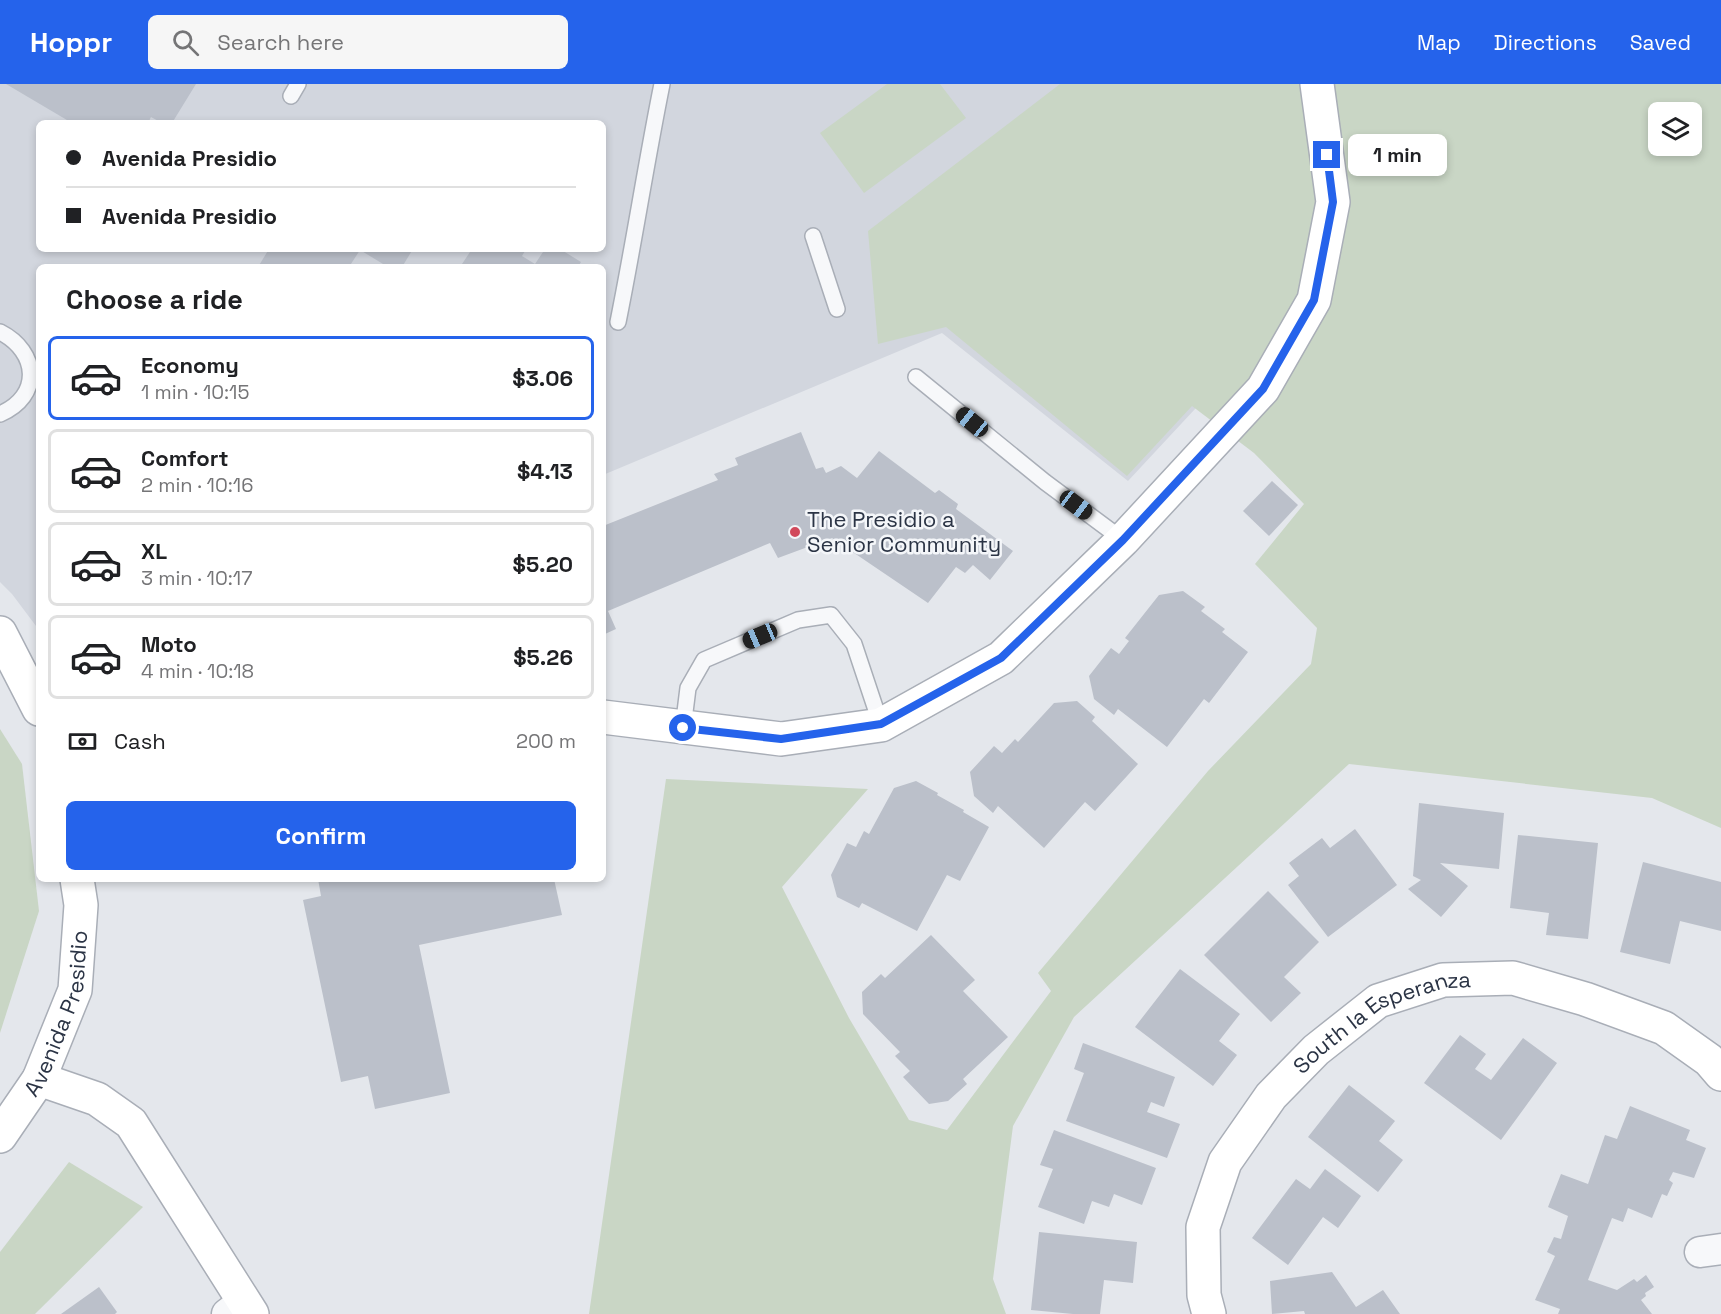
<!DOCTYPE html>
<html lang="en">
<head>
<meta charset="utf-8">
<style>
  :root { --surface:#fff; --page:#f6f6f6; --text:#202124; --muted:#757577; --line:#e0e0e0; --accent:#2563eb }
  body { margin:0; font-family:"Space Grotesk",sans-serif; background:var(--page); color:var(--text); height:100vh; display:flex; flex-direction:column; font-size:22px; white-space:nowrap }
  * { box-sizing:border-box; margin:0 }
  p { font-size:20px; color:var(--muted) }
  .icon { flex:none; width:33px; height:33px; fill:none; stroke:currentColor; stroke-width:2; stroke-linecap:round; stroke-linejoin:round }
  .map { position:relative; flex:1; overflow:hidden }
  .side { position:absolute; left:36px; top:180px; width:570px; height:618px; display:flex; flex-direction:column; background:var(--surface); border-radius:9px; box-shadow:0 3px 9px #0003 }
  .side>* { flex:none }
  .guide { position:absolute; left:36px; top:36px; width:570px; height:132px; border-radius:9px; box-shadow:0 3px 9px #0003; display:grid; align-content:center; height:132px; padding:0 30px; background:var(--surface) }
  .fabs { position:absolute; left:1648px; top:18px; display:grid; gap:12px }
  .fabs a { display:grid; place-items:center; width:54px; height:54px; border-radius:9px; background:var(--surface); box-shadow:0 3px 9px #0003; font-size:30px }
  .end { position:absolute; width:27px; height:27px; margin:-14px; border:8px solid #2563eb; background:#fff; box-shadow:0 0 0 3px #fff }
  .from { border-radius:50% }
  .bubble { position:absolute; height:42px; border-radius:9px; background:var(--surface); box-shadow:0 3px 9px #0003; font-size:20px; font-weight:600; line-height:42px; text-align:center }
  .car { position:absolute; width:18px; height:36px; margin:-18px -9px; border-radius:8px; box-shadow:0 0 4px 2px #0007; background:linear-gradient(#222 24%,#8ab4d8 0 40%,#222 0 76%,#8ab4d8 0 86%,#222 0) }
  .guide b { display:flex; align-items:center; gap:21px; height:57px; font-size:22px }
  .guide b+b { border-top:2px solid var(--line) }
  .guide i { width:15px; height:15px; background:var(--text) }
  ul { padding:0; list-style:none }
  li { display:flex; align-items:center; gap:18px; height:84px; margin:0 12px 9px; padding:0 18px; border:3px solid var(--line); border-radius:9px }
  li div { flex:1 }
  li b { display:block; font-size:22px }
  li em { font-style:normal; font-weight:600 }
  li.active { border-color:var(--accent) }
  li>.icon { width:54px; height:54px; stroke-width:1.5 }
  h2 { padding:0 30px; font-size:27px; line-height:72px }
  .pay { display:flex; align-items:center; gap:15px; height:66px; padding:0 30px; font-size:22px }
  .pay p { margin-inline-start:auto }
  .primary-button { display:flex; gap:12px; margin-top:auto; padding:12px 30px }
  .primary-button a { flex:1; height:69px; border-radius:9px; background:var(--accent); color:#fff; font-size:24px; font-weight:600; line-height:69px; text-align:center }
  header { display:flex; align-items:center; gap:36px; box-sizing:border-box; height:84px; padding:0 30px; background:var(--accent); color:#fff }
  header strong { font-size:28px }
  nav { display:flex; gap:33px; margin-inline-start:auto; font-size:21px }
  .search { width:420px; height:54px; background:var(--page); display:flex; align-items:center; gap:15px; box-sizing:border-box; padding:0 21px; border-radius:9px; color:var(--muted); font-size:22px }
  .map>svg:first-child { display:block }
  .built { fill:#d2d6de; fill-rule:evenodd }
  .green { fill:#c9d6c5; fill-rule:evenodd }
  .building { fill:#bbc0ca }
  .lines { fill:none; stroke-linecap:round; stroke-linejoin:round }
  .lane-casing { stroke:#a9aeb7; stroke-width:18 }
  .street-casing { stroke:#a9aeb7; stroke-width:33 }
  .secondary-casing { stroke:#a9aeb7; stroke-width:36 }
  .lane { stroke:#f7f8fa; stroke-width:15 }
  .street { stroke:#f7f8fa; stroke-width:30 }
  .secondary { stroke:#fff; stroke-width:33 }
  .route { stroke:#2563eb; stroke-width:8 }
  .poi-dot { fill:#d1495b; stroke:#f4f6f9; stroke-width:2 }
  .labels { text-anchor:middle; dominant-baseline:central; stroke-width:5; stroke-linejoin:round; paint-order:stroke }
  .poi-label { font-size:22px; fill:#2b3445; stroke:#f4f6f9; text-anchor:start }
  .street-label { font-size:22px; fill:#2b3445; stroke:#f4f6f9 }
</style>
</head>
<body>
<header>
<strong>Hoppr</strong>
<div class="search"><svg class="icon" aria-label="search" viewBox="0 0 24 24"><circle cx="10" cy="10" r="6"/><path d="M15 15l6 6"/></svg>Search here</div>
<nav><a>Map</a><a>Directions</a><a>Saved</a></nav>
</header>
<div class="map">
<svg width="1721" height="1230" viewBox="0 0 1721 1230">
  <rect width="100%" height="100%" fill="#e4e7ec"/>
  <path class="built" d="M0 0H1284L1262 253 1128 397 942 249 603 391V183H39V546L12 510 0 498ZM39 39H603V165H39Z"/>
  <g class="green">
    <polygon points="887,0 940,0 966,34 864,109 820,49"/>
    <path d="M1060 0H1721V744L1652 714 1349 680 1074 933 1013 1042 993 1195 1006 1230H589L666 695 868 705 782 803 849 934 909 1036 947 1046 1051 907 1038 889 1208 687 1311 580 1317 544 1255 480 1304 420 1254 369 1192 322 1127 392 946 243 878 260 868 147ZM1659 28H1692V62H1659Z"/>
    <polygon points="0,645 22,680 39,827 0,949"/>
    <polygon points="69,1078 143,1123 35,1230 0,1230 0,1168"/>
  </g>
  <g class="building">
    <polygon points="6,0 196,0 172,39 162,39 151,33 148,39 72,39"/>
    <polygon points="269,165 413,165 402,183 388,183 360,166 349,183 258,183"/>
    <polygon points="472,165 522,165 525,167 522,172 535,180 545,165 560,165 581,178 578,183 460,183"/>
    <polygon points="801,348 816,385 823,383 826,389 841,382 857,394 879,367 935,409 939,406 958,420 956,425 1013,467 990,496 973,481 965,489 956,483 928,519 832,454 778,474 770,459 608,527 616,545 605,550 603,545 603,442 718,396 714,390 738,381 735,374"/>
    <polygon points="1272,397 1298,421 1269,452 1243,427"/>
    <polygon points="1183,507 1205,523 1201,527 1225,545 1222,548 1248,568 1209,619 1204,615 1167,663 1118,625 1114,631 1094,615 1089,592 1111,564 1119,570 1129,557 1125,554 1159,511"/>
    <polygon points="1077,617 1095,633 1092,637 1138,680 1095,727 1085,718 1044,764 998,722 993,729 974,712 970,688 994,662 1002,669 1015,655 1018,658 1054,619"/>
    <polygon points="916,697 938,709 937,711 964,726 963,728 989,743 960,797 947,791 917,847 862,819 859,824 837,813 831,791 847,759 856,763 864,747 869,750 894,704"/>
    <polygon points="1419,719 1504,729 1499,785 1440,779 1468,802 1441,833 1408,805 1421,796 1413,792"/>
    <polygon points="1355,745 1397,801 1328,853 1288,801 1299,792 1289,779 1322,754 1330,764"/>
    <polygon points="1518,751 1598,759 1588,855 1546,851 1549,829 1510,824"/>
    <polygon points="1643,778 1721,798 1721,847 1680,837 1670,880 1620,868"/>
    <polygon points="318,795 554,795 562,831 419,861 450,1009 375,1025 368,992 341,998 303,816 321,812"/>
    <polygon points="1268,807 1319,858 1284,893 1301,909 1271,938 1204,871"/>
    <polygon points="931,851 975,896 963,907 1008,953 963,995 967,1000 948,1017 929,1020 903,993 910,987 895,972 900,968 863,930 862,908 881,890 885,894"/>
    <polygon points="1180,885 1240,930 1219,957 1237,971 1213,1002 1135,943"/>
    <polygon points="1460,951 1486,970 1475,985 1491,996 1523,954 1557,979 1501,1056 1424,999"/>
    <polygon points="1083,959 1175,993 1164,1023 1151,1018 1147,1028 1180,1040 1167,1074 1066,1037 1084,989 1074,985"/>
    <polygon points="1349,1001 1395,1037 1379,1057 1403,1076 1378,1108 1308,1053"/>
    <polygon points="1630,1022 1690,1046 1686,1056 1706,1064 1694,1094 1673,1088 1669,1096 1673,1099 1667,1112 1662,1110 1652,1134 1628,1124 1623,1138 1612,1134 1588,1196 1617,1206 1634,1195 1637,1198 1646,1191 1654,1203 1645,1209 1646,1212 1641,1216 1652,1230 1558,1230 1560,1225 1535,1216 1555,1172 1547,1168 1554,1153 1561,1155 1568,1132 1548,1123 1561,1090 1588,1100 1605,1051 1617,1055"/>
    <polygon points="1054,1046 1156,1084 1142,1121 1114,1110 1109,1123 1092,1117 1084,1140 1038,1123 1053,1085 1040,1081"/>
    <polygon points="1325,1085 1361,1112 1338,1144 1323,1133 1288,1181 1252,1154 1296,1095 1310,1105"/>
    <polygon points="1039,1148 1137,1158 1133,1199 1104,1196 1100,1230 1073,1230 1031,1226"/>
    <polygon points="1332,1188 1356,1223 1383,1206 1400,1230 1305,1230 1304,1227 1272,1230 1270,1197"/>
    <polygon points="99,1203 117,1228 115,1230 61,1230"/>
  </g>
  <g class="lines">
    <defs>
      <g id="lane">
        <polyline points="291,12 298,0"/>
        <polyline points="813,152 837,225"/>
        <path d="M618 238C634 159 646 79 662 0"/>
        <path d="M0 248C39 268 42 312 0 330"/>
        <polyline points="916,293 1045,398 1123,456"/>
        <polyline points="683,644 688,604 704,576 798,536 831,531 854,560 881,641"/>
      </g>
      <g id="street">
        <polyline points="1700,1168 1721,1165"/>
        <polyline points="227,1230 244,1217"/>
      </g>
      <g id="secondary">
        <polyline points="0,549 39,625"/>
        <polyline points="603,633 781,655 881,641 1001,574 1123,456 1263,305 1314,216 1333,118 1317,0"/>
        <polyline points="39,995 97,1015 131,1039 252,1230"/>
        <path id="s1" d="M0 1052 39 995 75 906 81 821 77 795"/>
        <path id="s2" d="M1209 1230 1204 1211 1203 1143 1225 1078 1271 1012 1316 966 1378 917 1443 896 1513 894 1585 915 1664 944 1709 976 1721 990"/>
      </g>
    </defs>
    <use href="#lane" class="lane-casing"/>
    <use href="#street" class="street-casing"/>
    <use href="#secondary" class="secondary-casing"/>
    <use href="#lane" class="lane"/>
    <use href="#street" class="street"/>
    <use href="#secondary" class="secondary"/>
  </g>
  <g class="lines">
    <polyline class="route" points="683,644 781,655 881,640 1001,574 1123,456 1263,305 1314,216 1333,118 1327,71"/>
  </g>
  <circle class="poi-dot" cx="795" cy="448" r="6"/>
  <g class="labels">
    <g class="poi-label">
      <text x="807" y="435">The Presidio a<tspan x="807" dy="25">Senior Community</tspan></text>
    </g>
    <g class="street-label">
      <text stroke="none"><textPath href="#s1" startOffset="138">Avenida Presidio</textPath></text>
      <text stroke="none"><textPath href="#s2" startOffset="375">South la Esperanza</textPath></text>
    </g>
  </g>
</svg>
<div class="fabs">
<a><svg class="icon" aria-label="layers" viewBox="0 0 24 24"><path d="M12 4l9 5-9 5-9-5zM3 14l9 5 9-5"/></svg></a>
</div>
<i class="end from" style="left:683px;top:644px"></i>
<i class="end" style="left:1327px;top:71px"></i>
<div class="bubble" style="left:1348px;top:50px;width:99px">1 min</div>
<i class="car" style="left:972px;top:338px;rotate:309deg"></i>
<i class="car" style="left:1076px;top:421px;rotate:127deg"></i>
<i class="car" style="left:760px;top:552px;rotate:247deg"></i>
<div class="guide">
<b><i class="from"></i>Avenida Presidio</b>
<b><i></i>Avenida Presidio</b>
</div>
<section class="side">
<h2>Choose a ride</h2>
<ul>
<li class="active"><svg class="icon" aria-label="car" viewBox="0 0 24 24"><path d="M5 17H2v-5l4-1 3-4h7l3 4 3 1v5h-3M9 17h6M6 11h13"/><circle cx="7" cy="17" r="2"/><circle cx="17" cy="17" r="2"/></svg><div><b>Economy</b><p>1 min · 10:15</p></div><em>$3.06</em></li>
<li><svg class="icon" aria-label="car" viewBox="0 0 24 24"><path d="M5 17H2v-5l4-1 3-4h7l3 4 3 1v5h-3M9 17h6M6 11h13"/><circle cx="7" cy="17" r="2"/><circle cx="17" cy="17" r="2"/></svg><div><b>Comfort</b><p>2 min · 10:16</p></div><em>$4.13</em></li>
<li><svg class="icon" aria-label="car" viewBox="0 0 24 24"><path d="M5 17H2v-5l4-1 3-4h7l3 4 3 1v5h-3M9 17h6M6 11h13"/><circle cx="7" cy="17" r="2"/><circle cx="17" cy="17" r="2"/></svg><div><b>XL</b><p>3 min · 10:17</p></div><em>$5.20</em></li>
<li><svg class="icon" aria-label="car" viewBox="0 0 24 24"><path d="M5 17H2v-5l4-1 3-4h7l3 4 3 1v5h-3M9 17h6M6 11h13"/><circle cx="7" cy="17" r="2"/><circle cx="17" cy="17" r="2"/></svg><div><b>Moto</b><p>4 min · 10:18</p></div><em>$5.26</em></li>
</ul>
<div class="pay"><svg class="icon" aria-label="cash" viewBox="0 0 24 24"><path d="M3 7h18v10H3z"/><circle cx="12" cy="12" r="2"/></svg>Cash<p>200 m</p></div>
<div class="primary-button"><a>Confirm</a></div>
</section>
</div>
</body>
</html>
